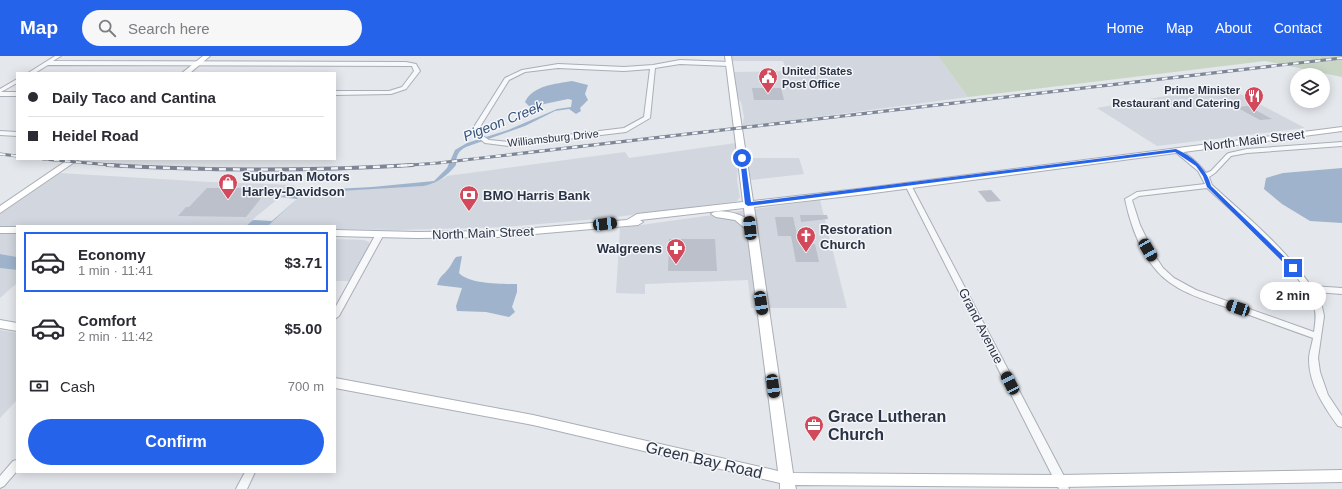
<!DOCTYPE html>
<html lang="en">
<head>
<meta charset="utf-8">
<style>
  :root { --surface:#fff; --page:#f7f7f7; --text:#2b2b33; --muted:#7c7c81; --line:#e1e1e2; --accent:#2563eb }
  body { margin:0; font-family:Arial,sans-serif; background:var(--page); color:var(--text); height:100vh; display:flex; flex-direction:column; font-size:15px; white-space:nowrap }
  * { box-sizing:border-box; margin:0 }
  p { font-size:13px; color:var(--muted) }
  .icon { flex:none; width:22px; height:22px; fill:none; stroke:currentColor; stroke-width:2; stroke-linecap:round; stroke-linejoin:round }
  .map { position:relative; flex:1; overflow:hidden }
  .details { position:absolute; left:16px; top:169px; width:320px; height:248px; display:flex; flex-direction:column; background:var(--surface); border-radius:0px; box-shadow:0 2px 10px #0003 }
  .details>* { flex:none }
  .guide { position:absolute; left:16px; top:16px; width:320px; height:88px; border-radius:0px; box-shadow:0 2px 10px #0003; display:grid; align-content:center; height:88px; padding:0 12px; background:var(--surface) }
  .tools { position:absolute; left:1290px; top:12px; display:grid; gap:8px }
  .tools a { display:grid; place-items:center; width:40px; height:40px; border-radius:50%; background:var(--surface); box-shadow:0 2px 10px #0003; font-size:20px }
  .end { position:absolute; width:18px; height:18px; margin:-9px; border:5px solid #2563eb; background:#fff; box-shadow:0 0 0 2px #fff }
  .from { border-radius:50% }
  .bubble { position:absolute; height:28px; border-radius:14px; background:var(--surface); box-shadow:0 2px 10px #0003; font-size:13px; font-weight:700; line-height:28px; text-align:center }
  .car { position:absolute; width:12px; height:24px; margin:-12px -6px; border-radius:5px; box-shadow:0 0 3px 1px #0007; background:linear-gradient(#222 24%,#8ab4d8 0 40%,#222 0 76%,#8ab4d8 0 86%,#222 0) }
  .guide b { display:flex; align-items:center; gap:14px; height:38px; font-size:15px }
  .guide b+b { border-top:1px solid var(--line) }
  .guide i { width:10px; height:10px; background:var(--text) }
  ul { padding:7px 0 0; list-style:none }
  li { display:flex; align-items:center; gap:12px; height:60px; margin:0 8px 6px; padding:0 4px; border:2px solid transparent; border-radius:0px }
  li div { flex:1 }
  li b { display:block; font-size:15px }
  li em { font-style:normal; font-weight:700 }
  li.selected { border-color:var(--accent) }
  li>.icon { width:36px; height:36px; stroke-width:1.5 }
  .pay { display:flex; align-items:center; gap:10px; height:44px; padding:0 12px; font-size:15px }
  .pay p { margin-inline-start:auto }
  .action { display:flex; gap:8px; margin-top:auto; padding:8px 12px }
  .action a { flex:1; height:46px; border-radius:24px; background:var(--accent); color:#fff; font-size:16px; font-weight:700; line-height:46px; text-align:center }
  header { display:flex; align-items:center; gap:24px; box-sizing:border-box; height:56px; padding:0 20px; background:var(--accent); color:#fff }
  header strong { font-size:19px }
  nav { display:flex; gap:22px; margin-inline-start:auto; font-size:14px }
  .search { width:280px; height:36px; background:var(--page); display:flex; align-items:center; gap:10px; box-sizing:border-box; padding:0 14px; border-radius:22px; color:var(--muted); font-size:15px }
  .map>svg:first-child { display:block }
  .built { fill:#d2d6de }
  .green { fill:#c9d6c5 }
  .water { fill:#9fb4cc }
  .pier { fill:#e4e7ec }
  .building { fill:#bbc0ca }
  .lines { fill:none; stroke-linecap:round; stroke-linejoin:round }
  .street-casing { stroke:#a9aeb7; stroke-width:2 }
  .secondary-casing { stroke:#a9aeb7; stroke-width:2 }
  .street { fill:#f7f8fa; fill-rule:evenodd }
  .secondary { fill:#fff; fill-rule:evenodd }
  .rail-far1-casing { stroke:#7d8696; stroke-width:3 }
  .rail-casing { stroke:#7d8696; stroke-width:4 }
  .rail-far1 { stroke:#f4f6f9; stroke-width:2; stroke-dasharray:5.5; stroke-linecap:butt }
  .rail { stroke:#f4f6f9; stroke-width:2.5; stroke-dasharray:7; stroke-linecap:butt }
  .route { fill:#2563eb }
  .labels { text-anchor:middle; dominant-baseline:central; stroke-width:3; stroke-linejoin:round; paint-order:stroke }
  .far-poi-label { font-size:11px; font-weight:bold; fill:#2b3445; stroke:#f4f6f9; text-anchor:start }
  .far-street-label { font-size:11px; fill:#2b3445; stroke:#f4f6f9 }
  .street-label { font-size:13px; fill:#2b3445; stroke:#f4f6f9 }
  .poi-label { font-size:13px; font-weight:bold; fill:#2b3445; stroke:#f4f6f9; text-anchor:start }
  .water-label { font-size:14px; font-style:italic; fill:#34527a; stroke:#f4f6f9 }
  .near-poi-label { font-size:16px; font-weight:bold; fill:#2b3445; stroke:#f4f6f9; text-anchor:start }
  .near-street-label { font-size:16px; fill:#2b3445; stroke:#f4f6f9 }
</style>
</head>
<body>
<header>
<strong>Map</strong>
<div class="search"><svg class="icon" aria-label="search" viewBox="0 0 24 24"><circle cx="10" cy="10" r="6"/><path d="M15 15l6 6"/></svg>Search here</div>
<nav><a>Home</a><a>Map</a><a>About</a><a>Contact</a></nav>
</header>
<div class="map">
<svg width="1342" height="433" viewBox="0 0 1342 433">
  <rect width="100%" height="100%" fill="#e4e7ec"/>
  <g class="built">
    <polygon points="731,0 938,0 968,41 742,71 744,61 741,46 738,43 734,16 787,15 783,5 732,5"/>
    <polygon points="1229,32 1305,72 1157,90 1097,52 1160,41"/>
    <polygon points="736,87 738,108 737,124 740,141 737,145 732,146 608,162 506,171 399,174 335,173 335,170 268,170 302,138 307,136 424,130 445,122 447,120 521,110 625,96 629,102"/>
    <polygon points="746,102 799,102 804,118 751,124"/>
    <polygon points="60,117 210,126 293,129 299,134 288,136 280,141 246,170 0,170 0,158"/>
    <polygon points="820,144 847,252 751,252 748,224 645,228 645,238 616,237 620,172"/>
    <polygon points="0,177 17,178 17,201 0,198"/>
    <polygon points="335,183 364,184 369,186 369,190 349,225 335,225"/>
    <polygon points="0,212 17,214 17,227 0,242"/>
    <polygon points="0,274 17,277 17,344 0,362"/>
  </g>
  <polygon class="green" points="938,0 1342,0 1342,21 1265,5 968,41"/>
  <g class="water">
    <path d="M572 25 588 29 585 38 588 44 580 52 581 55 576 58 569 53 555 55 525 70 466 91C458 95 456 100 456 109 446 121 439 126 424 130L307 137 302 138 268 170H246L280 141 294 135 372 131 434 125 447 112 455 94 467 87 508 74 557 53 571 51 572 44 568 43 530 51 525 46C533 29 556 28 572 25Z"/>
    <polygon points="1342,112 1342,167 1310,165 1282,148 1264,133 1266,122 1283,117"/>
    <polygon points="0,198 17,201 17,214 0,212"/>
    <path d="M462 200 459 217C469 228 501 228 517 228V236L512 251 515 256 509 261 486 256 457 255 456 250 462 232 437 229C440 219 443 220 449 212 452 208 453 204 456 201Z"/>
  </g>
  <polygon class="pier" points="280,141 297,143 272,165 252,164"/>
  <g class="building">
    <polygon points="752,32 781,32 784,44 754,44"/>
    <polygon points="1248,50 1272,63 1260,64 1236,51"/>
    <polygon points="207,132 269,132 246,161 178,160 186,151 189,151"/>
    <polygon points="991,134 1001,145 987,146 978,135"/>
    <polygon points="800,159 827,159 828,163 801,166"/>
    <polygon points="775,161 793,161 799,187 815,188 819,206 796,206 791,180 778,180"/>
    <polygon points="669,183 715,183 717,215 668,215"/>
  </g>
  <g class="lines">
    <defs>
      <g id="street">
        <polygon points="55,0 61,0 53,5 406,6 416,8 420,15 406,33 391,38 335,39 335,35 389,35 402,31 414,15 412,10 48,9 35,17 28,17"/>
        <path d="M680 4 729 6 732 8 729 10 680 8 655 12 650 62 626 76 509 90 485 87 476 80 472 74 505 22 522 14 558 8 624 11 653 9ZM558 12 624 15 650 13 644 61 624 72 509 86 489 84 480 78 478 74 509 24 525 16Z"/>
        <polygon points="17,23 17,27 1,36 17,36 17,40 0,40 0,33"/>
        <polygon points="0,75 17,76 17,80 0,79"/>
        <path d="M1342 86V90L1247 97 1231 100 1215 117 1209 121 1212 129C1247 161 1284 191 1311 230L1342 232V238L1315 236 1322 251 1324 260 1318 302 1320 316 1328 339 1342 360V371L1338 370C1324 351 1309 328 1309 304 1309 296 1312 289 1313 282 1287 273 1261 263 1235 254 1209 245 1176 237 1157 215 1140 196 1130 167 1125 143L1137 136 1205 128 1198 115 1174 95V93C1183 92 1201 110 1206 117L1211 115 1227 98 1229 97 1247 93ZM1207 132C1240 163 1299 210 1314 251 1317 259 1315 268 1314 276L1196 234 1174 222 1163 212 1155 200 1140 169 1132 144 1139 140Z"/>
        <polygon points="908,127 911,129 1065,422 1069,433 1059,433 905,129"/>
        <polygon points="377,176 383,176 384,178 339,260 335,263 335,252"/>
        <polygon points="17,404 17,415 4,430 0,432 0,420 13,405"/>
        <polygon points="245,416 255,416 247,433 236,433"/>
      </g>
      <g id="secondary">
        <polygon points="203,0 210,0 190,17 182,17"/>
        <path d="M725 0H731L753 145 866 132 1342 71V75L866 138 754 151 793 417 1061 419 1342 414V426L1061 431 795 429 796 433H780V427L533 369 335 332V322L533 359 778 415 747 174 735 164 716 161 711 158C717 152 739 157 745 162L744 152 640 164 643 166 638 169 500 181 417 182 335 180V174L417 176 500 175 627 164 637 158 743 146Z"/>
        <polygon points="69,103 79,103 0,157 0,150"/>
        <rect x="0" y="171" width="17" height="6"/>
        <polygon points="0,264 17,267 17,275 0,272"/>
      </g>
    </defs>
    <use href="#street" class="street-casing"/>
    <use href="#secondary" class="secondary-casing"/>
    <use href="#street" class="street"/>
    <use href="#secondary" class="secondary"/>
    <defs>
      <g id="rail-far1">
        <polyline points="0,98 17,100"/>
        <polyline points="43,103 122,110"/>
        <polyline points="397,110 438,107 1342,2"/>
      </g>
      <path id="rail" d="M107 109C209 115 311 115 413 109"/>
    </defs>
    <use href="#rail-far1" class="rail-far1-casing"/>
    <use href="#rail" class="rail-casing"/>
    <use href="#rail-far1" class="rail-far1"/>
    <use href="#rail" class="rail"/>
  </g>
  <path class="route" d="M1176 93C1192 100 1207 113 1211 130L1295 211V214H1291L1207 131 1203 120 1196 110 1175 96 748 150 745 148 740 102 742 100 745 102 751 146Z"/>
  <defs>
    <symbol id="civic-pin" viewBox="-11 -11 22 30"><path d="M0 17L-7.5 6A9.5 9.5 0 1 1 7.5 6Z" fill="#d1495b" stroke="#f4f6f9"/><path d="M-.6-6.5H3V-4.5H.6V-3L4-1V1h2V6H-6V1h2V-1L-.6-3ZM-1.2 2.5V6h2.4V2.5Z" fill="#fff"/></symbol>
    <symbol id="restaurant-pin" viewBox="-11 -11 22 30"><path d="M0 17L-7.5 6A9.5 9.5 0 1 1 7.5 6Z" fill="#d1495b" stroke="#f4f6f9"/><path d="M-5-6h1v4h1v-4h1v4h1v-4h1v5L-1.5 .5V6h-2V.5L-5-1ZM5-6V6H3V1.5H1.5Q1.5-4 5-6Z" fill="#fff"/></symbol>
    <symbol id="shop-pin" viewBox="-11 -11 22 30"><path d="M0 17L-7.5 6A9.5 9.5 0 1 1 7.5 6Z" fill="#d1495b" stroke="#f4f6f9"/><path d="M-5-2.5h2.3a2.7 3.5 0 0 1 5.4 0H5L5.5 6h-11ZM-1.5-2.5h3a1.5 2.3 0 0 0-3 0Z" fill="#fff"/></symbol>
    <symbol id="bank-pin" viewBox="-11 -11 22 30"><path d="M0 17L-7.5 6A9.5 9.5 0 1 1 7.5 6Z" fill="#d1495b" stroke="#f4f6f9"/><path d="M-6-4H6V4H-6ZM0-2.3a2.3 2.3 0 1 0 0 4.6a2.3 2.3 0 1 0 0-4.6Z" fill="#fff"/></symbol>
    <symbol id="church-pin" viewBox="-11 -11 22 30"><path d="M0 17L-7.5 6A9.5 9.5 0 1 1 7.5 6Z" fill="#d1495b" stroke="#f4f6f9"/><path d="M-1.2-6h2.4v3.5h3.3v2.4h-3.3V6h-2.4V-.1h-3.3v-2.4h3.3Z" fill="#fff"/></symbol>
    <symbol id="pharmacy-pin" viewBox="-11 -11 22 30"><path d="M0 17L-7.5 6A9.5 9.5 0 1 1 7.5 6Z" fill="#d1495b" stroke="#f4f6f9"/><path d="M-2-6h4v4h4v4h-4v4h-4v-4h-4v-4h4Z" fill="#fff"/></symbol>
    <symbol id="office-pin" viewBox="-11 -11 22 30"><path d="M0 17L-7.5 6A9.5 9.5 0 1 1 7.5 6Z" fill="#d1495b" stroke="#f4f6f9"/><path d="M-6-3h4V-5.5h4V-3h4V5H-6ZM-1-4.5V-3h2v-1.5ZM-6 0V1H6V0Z" fill="#fff"/></symbol>
  </defs>
  <g fill-rule="evenodd">
    <use href="#civic-pin" x="757" y="10" width="22" height="30"/>
    <use href="#restaurant-pin" x="1243" y="29" width="22" height="30"/>
    <use href="#shop-pin" x="217" y="116" width="22" height="30"/>
    <use href="#bank-pin" x="458" y="128" width="22" height="30"/>
    <use href="#church-pin" x="795" y="169" width="22" height="30"/>
    <use href="#pharmacy-pin" x="665" y="181" width="22" height="30"/>
    <use href="#office-pin" x="803" y="358" width="22" height="30"/>
  </g>
  <g class="labels">
    <g class="far-poi-label">
      <text x="782" y="15">United States<tspan x="782" dy="13">Post Office</tspan></text>
      <text x="1240" y="34" text-anchor="end">Prime Minister<tspan x="1240" dy="13">Restaurant and Catering</tspan></text>
    </g>
    <g class="far-street-label">
      <text transform="translate(553 82) rotate(-6)">Williamsburg Drive</text>
    </g>
    <g class="street-label">
      <text transform="translate(1254 84) rotate(-7)">North Main Street</text>
      <text transform="translate(483 177) rotate(-2)">North Main Street</text>
      <text transform="translate(981 270) rotate(63)">Grand Avenue</text>
    </g>
    <g class="poi-label">
      <text x="242" y="120">Suburban Motors<tspan x="242" dy="15">Harley-Davidson</tspan></text>
      <text x="483" y="139">BMO Harris Bank</text>
      <text x="820" y="173">Restoration<tspan x="820" dy="15">Church</tspan></text>
      <text x="662" y="192" text-anchor="end">Walgreens</text>
    </g>
    <g class="water-label">
      <text transform="translate(503 65) rotate(-22)">Pigeon Creek</text>
    </g>
    <g class="near-poi-label">
      <text x="828" y="360">Grace Lutheran<tspan x="828" dy="18">Church</tspan></text>
    </g>
    <g class="near-street-label">
      <text transform="translate(704 404) rotate(13)">Green Bay Road</text>
    </g>
  </g>
</svg>
<div class="tools">
<a><svg class="icon" aria-label="layers" viewBox="0 0 24 24"><path d="M12 4l9 5-9 5-9-5zM3 14l9 5 9-5"/></svg></a>
</div>
<i class="end from" style="left:742px;top:102px"></i>
<i class="end" style="left:1293px;top:212px"></i>
<div class="bubble" style="left:1260px;top:226px;width:66px">2 min</div>
<i class="car" style="left:605px;top:168px;rotate:83deg"></i>
<i class="car" style="left:750px;top:172px;rotate:354deg"></i>
<i class="car" style="left:1148px;top:194px;rotate:150deg"></i>
<i class="car" style="left:761px;top:247px;rotate:171deg"></i>
<i class="car" style="left:1238px;top:252px;rotate:289deg"></i>
<i class="car" style="left:1010px;top:327px;rotate:333deg"></i>
<i class="car" style="left:773px;top:330px;rotate:172deg"></i>
<div class="guide">
<b><i class="from"></i>Daily Taco and Cantina</b>
<b><i></i>Heidel Road</b>
</div>
<section class="details">
<ul>
<li class="selected"><svg class="icon" aria-label="car" viewBox="0 0 24 24"><path d="M5 17H2v-5l4-1 3-4h7l3 4 3 1v5h-3M9 17h6M6 11h13"/><circle cx="7" cy="17" r="2"/><circle cx="17" cy="17" r="2"/></svg><div><b>Economy</b><p>1 min · 11:41</p></div><em>$3.71</em></li>
<li><svg class="icon" aria-label="car" viewBox="0 0 24 24"><path d="M5 17H2v-5l4-1 3-4h7l3 4 3 1v5h-3M9 17h6M6 11h13"/><circle cx="7" cy="17" r="2"/><circle cx="17" cy="17" r="2"/></svg><div><b>Comfort</b><p>2 min · 11:42</p></div><em>$5.00</em></li>
</ul>
<div class="pay"><svg class="icon" aria-label="cash" viewBox="0 0 24 24"><path d="M3 7h18v10H3z"/><circle cx="12" cy="12" r="2"/></svg>Cash<p>700 m</p></div>
<div class="action"><a>Confirm</a></div>
</section>
</div>
</body>
</html>
